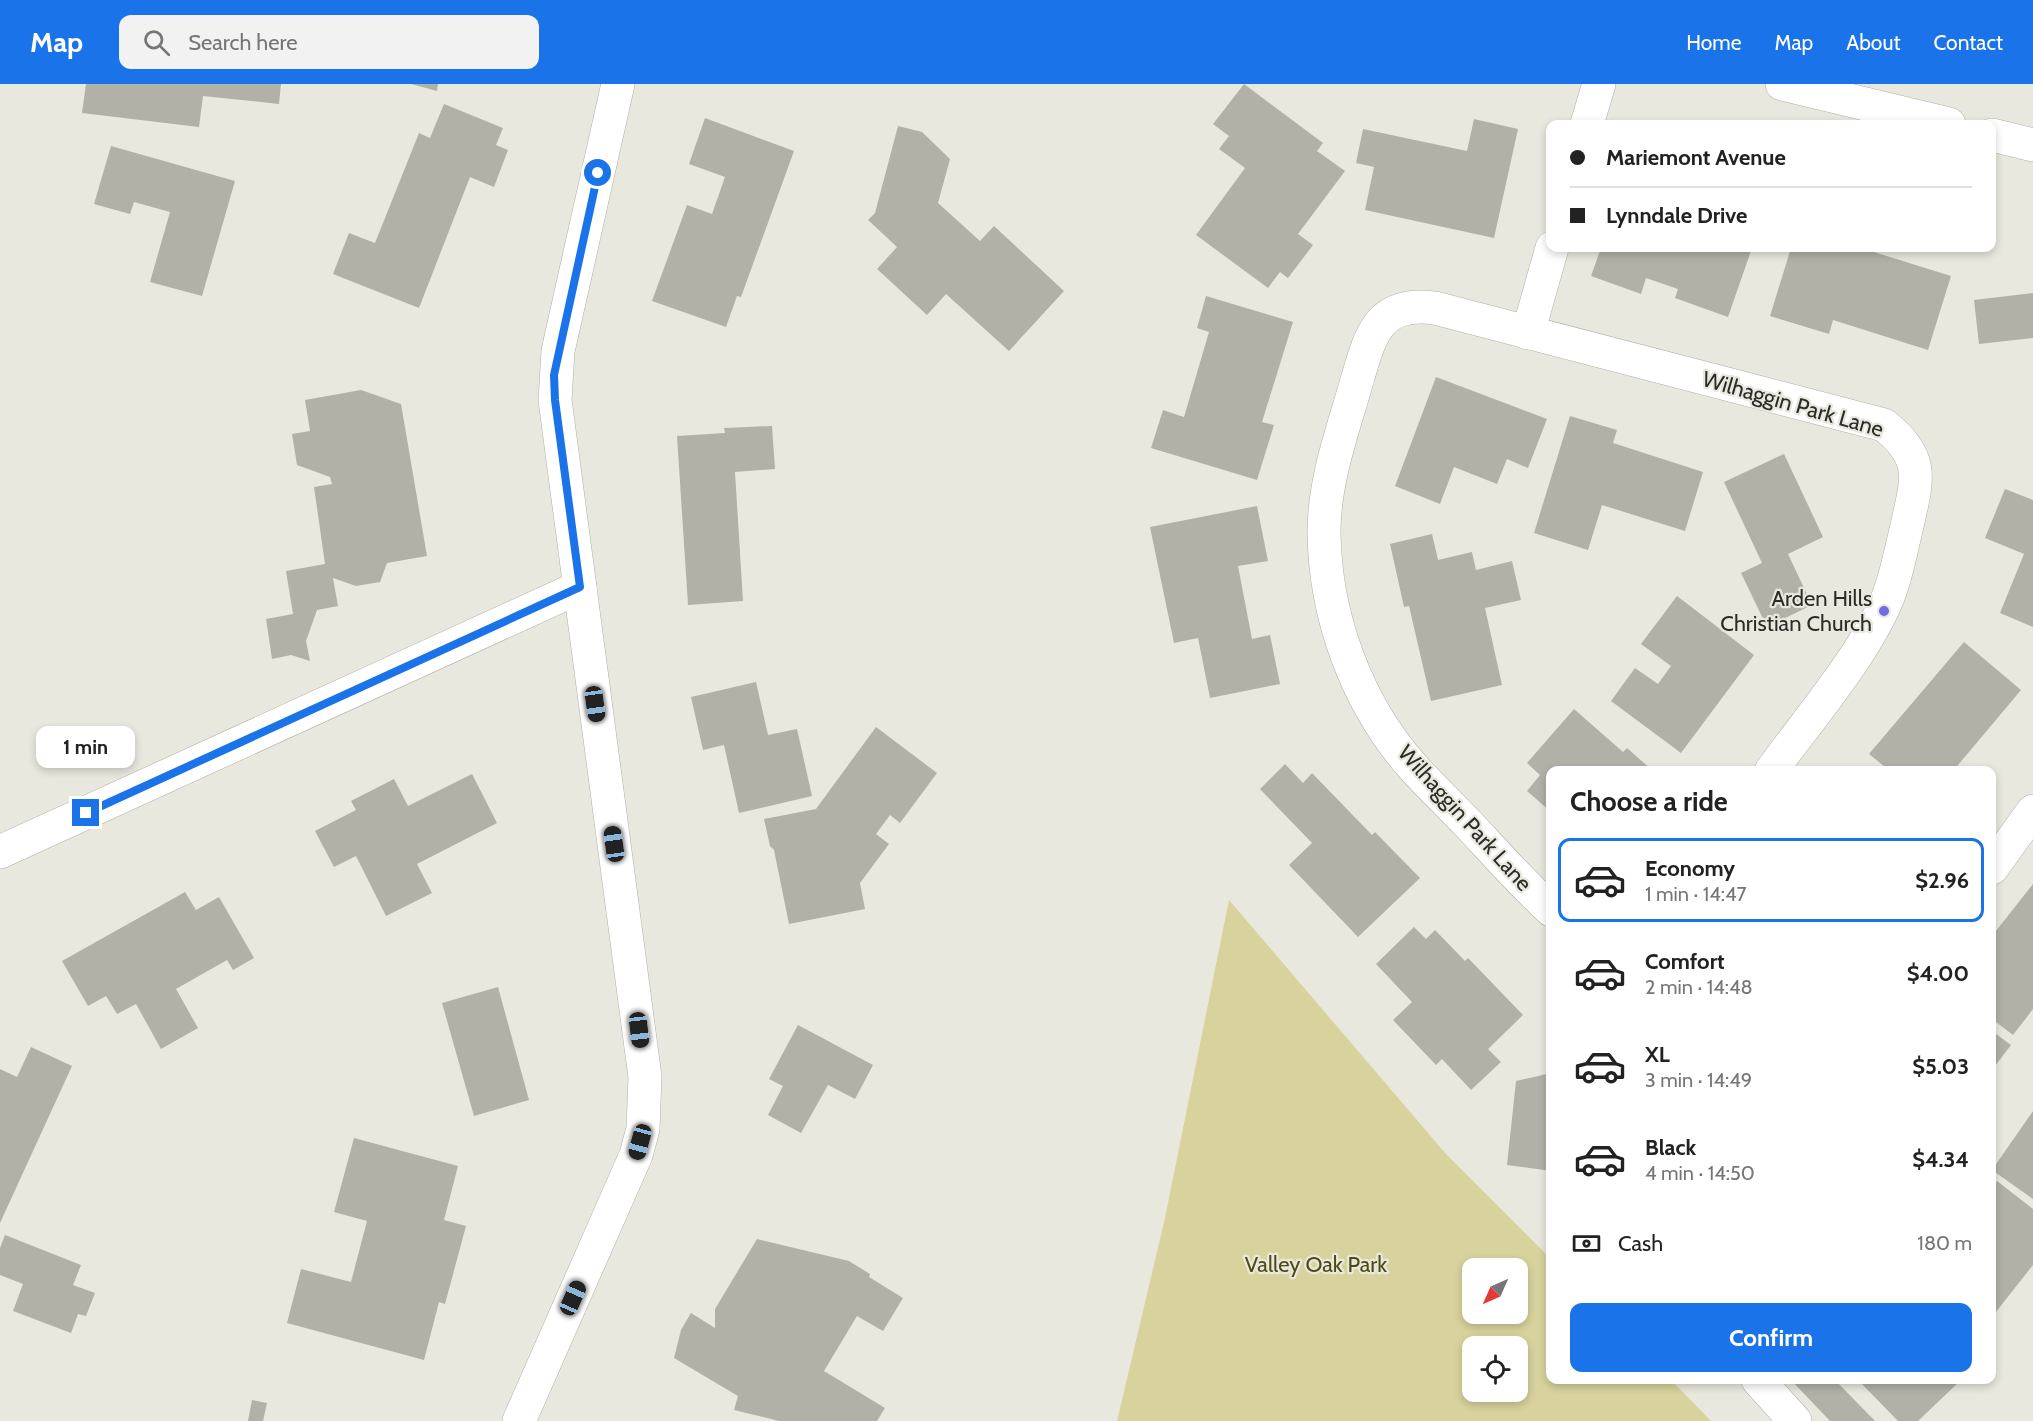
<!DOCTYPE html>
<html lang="en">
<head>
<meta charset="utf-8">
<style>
  :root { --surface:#fff; --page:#f2f2f2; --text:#222; --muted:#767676; --line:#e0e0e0; --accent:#1a73e8 }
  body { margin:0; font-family:Cabin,sans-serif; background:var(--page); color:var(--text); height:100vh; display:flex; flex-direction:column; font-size:22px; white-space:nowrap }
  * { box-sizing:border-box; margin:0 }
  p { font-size:20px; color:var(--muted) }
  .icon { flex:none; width:33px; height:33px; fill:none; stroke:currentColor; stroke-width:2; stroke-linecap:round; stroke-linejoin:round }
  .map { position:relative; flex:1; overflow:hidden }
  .side { position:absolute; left:1546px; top:682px; width:450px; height:618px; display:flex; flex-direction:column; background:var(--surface); border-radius:12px; box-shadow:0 3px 9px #0003 }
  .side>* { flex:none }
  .guide { position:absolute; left:1546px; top:36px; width:450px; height:132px; border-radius:12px; box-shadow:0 3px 9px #0003; display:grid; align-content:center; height:132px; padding:0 24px; background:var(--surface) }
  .needle { width:39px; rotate:225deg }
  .controls { position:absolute; left:1462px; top:1174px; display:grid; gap:12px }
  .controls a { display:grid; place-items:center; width:66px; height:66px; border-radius:12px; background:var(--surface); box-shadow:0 3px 9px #0003; font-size:30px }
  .end { position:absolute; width:27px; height:27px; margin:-14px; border:8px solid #1a73e8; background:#fff; box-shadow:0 0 0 3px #fff }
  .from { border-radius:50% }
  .bubble { position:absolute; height:42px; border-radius:12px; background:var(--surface); box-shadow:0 3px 9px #0003; font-size:20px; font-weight:800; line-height:42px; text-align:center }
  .car { position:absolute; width:18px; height:36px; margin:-18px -9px; border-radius:8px; box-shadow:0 0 4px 2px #0007; background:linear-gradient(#222 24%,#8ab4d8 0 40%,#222 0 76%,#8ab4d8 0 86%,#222 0) }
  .guide b { display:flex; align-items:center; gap:21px; height:57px; font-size:22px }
  .guide b+b { border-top:2px solid var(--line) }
  .guide i { width:15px; height:15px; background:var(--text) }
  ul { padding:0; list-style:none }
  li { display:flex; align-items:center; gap:18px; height:84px; margin:0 12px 9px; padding:0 12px; border:3px solid transparent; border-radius:12px }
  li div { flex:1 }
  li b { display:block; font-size:22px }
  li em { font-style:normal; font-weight:800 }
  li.active { border-color:var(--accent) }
  li>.icon { width:54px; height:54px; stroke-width:1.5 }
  h2 { padding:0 24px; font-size:27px; line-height:72px }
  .pay { display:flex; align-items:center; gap:15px; height:66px; padding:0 24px; font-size:22px }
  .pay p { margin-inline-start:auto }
  .button { display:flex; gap:12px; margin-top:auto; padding:12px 24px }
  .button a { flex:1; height:69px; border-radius:12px; background:var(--accent); color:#fff; font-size:24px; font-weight:800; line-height:69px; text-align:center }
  header { display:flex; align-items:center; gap:36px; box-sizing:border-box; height:84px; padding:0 30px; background:var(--accent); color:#fff }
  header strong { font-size:28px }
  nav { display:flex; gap:33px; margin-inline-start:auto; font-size:21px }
  .search { width:420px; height:54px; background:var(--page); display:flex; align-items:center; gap:15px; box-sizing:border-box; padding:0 21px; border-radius:12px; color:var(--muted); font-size:22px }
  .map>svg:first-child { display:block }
  .green { fill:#d8d29d; fill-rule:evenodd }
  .building { fill:#b2b1a8 }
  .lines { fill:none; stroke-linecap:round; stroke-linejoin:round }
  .minor-casing { stroke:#b0b0a6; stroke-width:34 }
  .major-casing { stroke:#b0b0a6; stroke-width:34 }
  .minor { stroke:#fff; stroke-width:33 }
  .major { stroke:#fff; stroke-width:33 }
  .route { stroke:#1a73e8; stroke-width:8 }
  .poi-dot { fill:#726be5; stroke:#e9e8de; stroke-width:2 }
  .labels { text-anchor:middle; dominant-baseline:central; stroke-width:4.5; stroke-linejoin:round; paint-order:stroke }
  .street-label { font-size:22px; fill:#2b2b27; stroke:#e9e8de }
  .poi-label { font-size:22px; fill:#2b2b27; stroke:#e9e8de; text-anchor:end }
  .park-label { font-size:22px; fill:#524b11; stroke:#e9e8de }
</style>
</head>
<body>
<header>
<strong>Map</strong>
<div class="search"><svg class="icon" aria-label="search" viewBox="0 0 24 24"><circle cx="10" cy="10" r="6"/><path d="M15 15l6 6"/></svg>Search here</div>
<nav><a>Home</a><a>Map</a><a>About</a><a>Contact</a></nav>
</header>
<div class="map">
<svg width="2033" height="1337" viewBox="0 0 2033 1337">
  <rect width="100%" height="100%" fill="#e9e8de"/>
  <path class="green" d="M1229 816 1446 1070 1551 1175V1296H1671L1711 1337H1117L1165 1134ZM1473 1185H1518V1230H1473ZM1473 1263H1518V1308H1473Z"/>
  <g class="building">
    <polygon points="86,0 281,0 279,20 203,12 199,43 82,29"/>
    <polygon points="411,0 438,0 437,7"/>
    <polygon points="1244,0 1323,59 1317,67 1345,87 1298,150 1313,161 1288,194 1280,188 1268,204 1196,151 1245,84 1219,65 1229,52 1213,40"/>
    <polygon points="444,20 503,44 496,61 508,66 494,103 470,93 419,224 333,190 349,149 375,159 419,49 430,54"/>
    <polygon points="705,34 794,67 741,213 737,212 726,243 652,217 687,121 712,130 725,93 689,80"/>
    <polygon points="1474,35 1518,45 1494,154 1365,126 1374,83 1356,79 1363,45 1467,67"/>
    <polygon points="898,42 922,48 950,75 938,119 980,157 994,142 1064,207 1009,267 946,210 927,231 877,185 897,163 868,136 875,129"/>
    <polygon points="111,62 235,97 202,212 150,198 170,128 134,118 130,130 94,120"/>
    <polygon points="1601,164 1752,164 1728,233 1675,214 1678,205 1646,194 1641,210 1591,192"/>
    <polygon points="1791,164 1861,164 1951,192 1928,266 1833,236 1829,250 1770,232"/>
    <polygon points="2033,209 2033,254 1979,260 1974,216"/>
    <polygon points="1206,212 1293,238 1262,338 1274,341 1257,396 1151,364 1163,326 1184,333 1209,248 1197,244"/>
    <polygon points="1436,293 1547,335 1528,384 1507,375 1497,400 1454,383 1440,420 1395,402"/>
    <polygon points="361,306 401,320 427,472 387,479 380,498 356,502 333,494 338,522 317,526 306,557 310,577 291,571 272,575 266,535 293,530 286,487 325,480 314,403 332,400 330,393 297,381 292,350 310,347 305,316"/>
    <polygon points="1570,332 1617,346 1613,359 1703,388 1685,447 1602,421 1588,466 1534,449"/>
    <polygon points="772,342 775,385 735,388 743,517 688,521 677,352 725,349 724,344"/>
    <polygon points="1784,370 1823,453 1788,470 1812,521 1767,543 1741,489 1762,479 1724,398"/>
    <polygon points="2005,405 2033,416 2033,543 2000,529 2024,470 1985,454"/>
    <polygon points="1257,422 1268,477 1238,482 1252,555 1270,551 1280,600 1210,614 1198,554 1174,559 1150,443"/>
    <polygon points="1432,450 1438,476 1472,468 1476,486 1512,477 1521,516 1485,524 1502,601 1431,617 1409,522 1404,523 1390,460"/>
    <polygon points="1677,512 1754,571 1681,669 1611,617 1635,584 1658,600 1671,582 1641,560"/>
    <polygon points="1964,558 2021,606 1953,687 1890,687 1869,670"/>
    <polygon points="756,598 768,651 797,645 812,712 739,729 724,661 703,666 691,613"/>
    <polygon points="1574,625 1623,668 1627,664 1653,687 1551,687 1551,728 1527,707 1540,691 1527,679"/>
    <polygon points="876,643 937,689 900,739 890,731 876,750 889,760 860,799 865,825 789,840 774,766 770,762 764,735 816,725"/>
    <polygon points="1285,680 1303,699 1312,689 1372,751 1375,748 1420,794 1358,853 1289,781 1312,759 1260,705"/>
    <polygon points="472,690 497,739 417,780 432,809 386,832 356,772 334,783 315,747 356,726 351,717 394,695 408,722"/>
    <polygon points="2033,800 2033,925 2013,951 1992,935 1992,852"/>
    <polygon points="185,808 196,826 219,813 254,874 233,886 227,876 176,905 198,944 161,965 136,920 117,930 106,912 88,922 62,877"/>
    <polygon points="1414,843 1426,855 1435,846 1465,877 1468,874 1523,931 1488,965 1501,978 1471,1006 1442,975 1436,981 1393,936 1412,918 1376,880"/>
    <polygon points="498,903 529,1016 474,1032 442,919"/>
    <polygon points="798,941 873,981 855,1015 828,1001 801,1049 768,1031 783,1002 769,995"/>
    <polygon points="1992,947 2011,961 1992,986"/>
    <polygon points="31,963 72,982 0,1139 0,985 17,993"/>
    <polygon points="1551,989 1551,1087 1507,1081 1516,997"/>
    <polygon points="2033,1027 2033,1115 1992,1086"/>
    <polygon points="354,1054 458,1082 444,1136 466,1142 445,1220 439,1218 424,1276 287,1239 301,1185 351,1198 367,1137 334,1128"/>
    <polygon points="1997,1097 2033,1125 2033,1181 1992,1233 1992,1104"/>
    <polygon points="5,1151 81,1181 73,1201 95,1209 86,1232 78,1230 71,1249 13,1227 23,1200 0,1191 0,1164"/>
    <polygon points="757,1155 849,1177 870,1190 869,1193 903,1214 883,1247 857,1232 824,1287 885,1324 877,1337 779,1337 734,1326 738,1312 674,1274 681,1246 691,1229 715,1244 715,1225"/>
    <polygon points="1791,1296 1835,1296 1875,1337 1830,1337"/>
    <polygon points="1858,1296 1961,1296 1918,1337 1898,1337"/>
    <polygon points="252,1316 267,1319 263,1337 248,1337"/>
  </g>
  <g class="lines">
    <defs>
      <g id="minor">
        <polyline points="1587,40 1599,0"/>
        <polyline points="1528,249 1552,164"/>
        <polyline points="0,768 580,503"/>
        <polyline points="1992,784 2033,727"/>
        <path d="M1551 826C1523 800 1498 772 1472 744 1452 723 1431 703 1412 682 1356 618 1325 532 1324 448 1324 395 1344 343 1358 293 1371 249 1379 217 1435 224L1884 341C1926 374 1917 396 1907 442 1901 466 1897 490 1888 513 1865 570 1808 636 1771 687"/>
        <polyline points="1758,1296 1795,1337"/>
        <polyline points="519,1337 636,1071 643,1045 645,993 555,316 558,267 618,0"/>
      </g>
      <g id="major">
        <polyline points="1782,0 1949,40"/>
        <polyline points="1992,51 2033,61"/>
      </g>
    </defs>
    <use href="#minor" class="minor-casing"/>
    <use href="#major" class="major-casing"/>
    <use href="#minor" class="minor"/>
    <use href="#major" class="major"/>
  </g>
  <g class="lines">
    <polyline class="route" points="86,729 580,503 555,316 554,291 598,89"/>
  </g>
  <circle class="poi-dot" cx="1884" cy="527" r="6"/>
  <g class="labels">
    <g class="street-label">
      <text transform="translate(1793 320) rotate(16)">Wilhaggin Park Lane</text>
      <text transform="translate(1465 734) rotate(48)">Wilhaggin Park Lane</text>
    </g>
    <g class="poi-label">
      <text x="1872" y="514">Arden Hills<tspan x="1872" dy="25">Christian Church</tspan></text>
    </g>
    <g class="park-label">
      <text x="1316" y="1180">Valley Oak Park</text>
    </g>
  </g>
</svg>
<div class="controls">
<a><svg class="needle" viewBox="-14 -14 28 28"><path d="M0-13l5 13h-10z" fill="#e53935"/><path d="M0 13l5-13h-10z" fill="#767676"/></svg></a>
<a><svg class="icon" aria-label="locate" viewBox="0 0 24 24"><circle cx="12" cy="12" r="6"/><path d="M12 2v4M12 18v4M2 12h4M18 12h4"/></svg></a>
</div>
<i class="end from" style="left:598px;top:89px"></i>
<i class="end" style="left:86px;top:729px"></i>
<div class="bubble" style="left:36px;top:642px;width:99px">1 min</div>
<i class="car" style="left:595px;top:620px;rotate:172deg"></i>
<i class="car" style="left:614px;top:760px;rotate:352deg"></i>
<i class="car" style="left:639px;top:946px;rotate:173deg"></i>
<i class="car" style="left:640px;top:1058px;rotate:195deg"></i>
<i class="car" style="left:573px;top:1214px;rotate:24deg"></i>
<div class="guide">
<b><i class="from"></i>Mariemont Avenue</b>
<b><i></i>Lynndale Drive</b>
</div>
<section class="side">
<h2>Choose a ride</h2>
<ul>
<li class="active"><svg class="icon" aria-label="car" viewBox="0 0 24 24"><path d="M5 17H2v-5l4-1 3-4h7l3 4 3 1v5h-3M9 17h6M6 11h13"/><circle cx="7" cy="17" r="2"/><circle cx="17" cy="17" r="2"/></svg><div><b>Economy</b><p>1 min · 14:47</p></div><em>$2.96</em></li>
<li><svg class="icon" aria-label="car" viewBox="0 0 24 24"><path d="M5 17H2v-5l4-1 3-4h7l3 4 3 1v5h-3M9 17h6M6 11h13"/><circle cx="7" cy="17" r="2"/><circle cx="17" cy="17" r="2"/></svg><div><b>Comfort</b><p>2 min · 14:48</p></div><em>$4.00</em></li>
<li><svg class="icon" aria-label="car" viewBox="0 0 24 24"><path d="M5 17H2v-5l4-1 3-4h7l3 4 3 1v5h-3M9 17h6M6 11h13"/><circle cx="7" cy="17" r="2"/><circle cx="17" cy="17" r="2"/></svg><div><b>XL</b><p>3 min · 14:49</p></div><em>$5.03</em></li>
<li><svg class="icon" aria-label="car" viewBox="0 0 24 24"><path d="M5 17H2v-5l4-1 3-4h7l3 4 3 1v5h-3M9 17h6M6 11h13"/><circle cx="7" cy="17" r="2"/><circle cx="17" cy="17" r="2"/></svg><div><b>Black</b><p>4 min · 14:50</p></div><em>$4.34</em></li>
</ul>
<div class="pay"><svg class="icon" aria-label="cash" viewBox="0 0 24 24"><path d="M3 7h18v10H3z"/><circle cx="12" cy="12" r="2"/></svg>Cash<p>180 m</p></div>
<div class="button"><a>Confirm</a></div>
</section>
</div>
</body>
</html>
